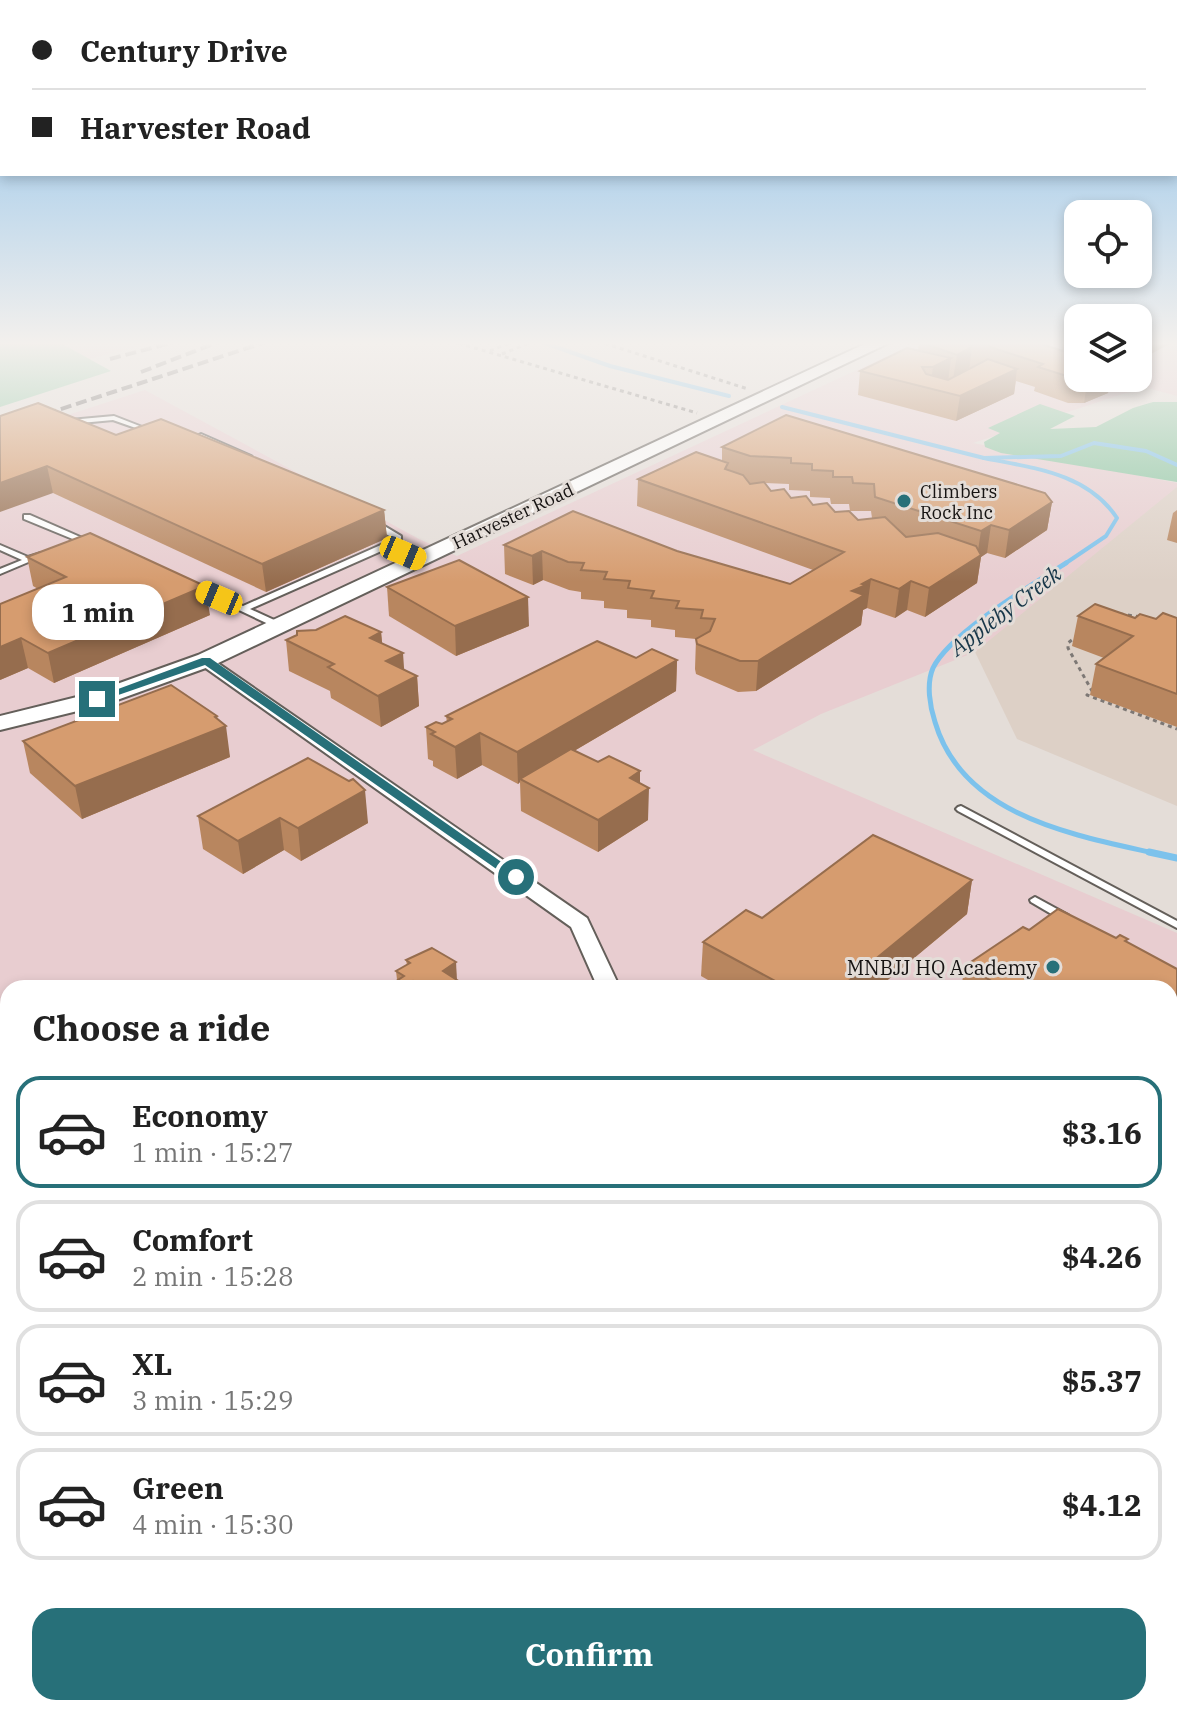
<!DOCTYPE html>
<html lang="en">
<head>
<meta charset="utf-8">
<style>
  :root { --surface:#fff; --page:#f2f2f2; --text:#222; --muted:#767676; --line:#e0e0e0; --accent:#277079 }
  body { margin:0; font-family:"IBM Plex Serif",serif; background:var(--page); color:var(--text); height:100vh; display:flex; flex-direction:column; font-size:30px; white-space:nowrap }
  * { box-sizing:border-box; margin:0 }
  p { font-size:26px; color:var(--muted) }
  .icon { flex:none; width:44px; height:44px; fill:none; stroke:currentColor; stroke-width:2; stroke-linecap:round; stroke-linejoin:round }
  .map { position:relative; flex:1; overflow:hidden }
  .details { position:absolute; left:0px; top:980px; width:1178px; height:736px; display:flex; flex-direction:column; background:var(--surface); border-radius:24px 24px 0 0; box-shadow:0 4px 12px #0003 }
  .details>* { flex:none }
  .banner { position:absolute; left:0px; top:0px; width:1178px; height:176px; box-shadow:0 4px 12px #0003; display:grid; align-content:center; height:176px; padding:0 32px; background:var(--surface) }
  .controls { position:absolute; left:1064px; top:200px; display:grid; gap:16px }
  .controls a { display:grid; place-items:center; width:88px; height:88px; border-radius:16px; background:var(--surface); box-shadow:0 4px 12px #0003; font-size:40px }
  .end { position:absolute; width:36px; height:36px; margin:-18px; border:10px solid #277079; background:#fff; box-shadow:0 0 0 4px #fff }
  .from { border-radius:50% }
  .bubble { position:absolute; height:56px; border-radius:24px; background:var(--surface); box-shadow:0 4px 12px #0003; font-size:26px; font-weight:800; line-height:56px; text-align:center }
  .car { position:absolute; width:24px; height:48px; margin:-24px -12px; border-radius:10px; box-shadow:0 0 6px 2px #0007; background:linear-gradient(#f5c518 24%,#345 0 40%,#f5c518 0 76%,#345 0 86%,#f5c518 0) }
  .banner b { display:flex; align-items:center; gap:28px; height:76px; font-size:30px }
  .banner b+b { border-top:2px solid var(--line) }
  .banner i { width:20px; height:20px; background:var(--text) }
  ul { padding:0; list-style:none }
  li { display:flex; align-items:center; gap:24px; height:112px; margin:0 16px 12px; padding:0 16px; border:4px solid var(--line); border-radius:24px }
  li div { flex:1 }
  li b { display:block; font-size:30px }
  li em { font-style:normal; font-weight:800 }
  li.on { border-color:var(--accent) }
  li>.icon { width:72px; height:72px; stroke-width:1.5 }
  h2 { padding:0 32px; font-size:36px; line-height:96px }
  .button { display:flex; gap:16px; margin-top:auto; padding:16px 32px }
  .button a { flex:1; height:92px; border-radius:24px; background:var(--accent); color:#fff; font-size:32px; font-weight:800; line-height:92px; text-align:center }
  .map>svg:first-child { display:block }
  .built { fill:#ddd0c6 }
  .industrial { fill:#e8cdd0 }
  .green { fill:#8ac6a1 }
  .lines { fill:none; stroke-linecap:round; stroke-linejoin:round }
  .stream-far2 { stroke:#7cc2ec; stroke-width:4 }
  .stream-far1 { stroke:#7cc2ec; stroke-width:5 }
  .stream { stroke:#7cc2ec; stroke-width:7 }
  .lane-casing { stroke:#645f5a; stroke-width:4 }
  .street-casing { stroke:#645f5a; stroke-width:4 }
  .secondary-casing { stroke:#645f5a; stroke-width:4 }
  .path { stroke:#7d7875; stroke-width:3; stroke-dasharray:4 4; stroke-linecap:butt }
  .lane { fill:#fff; fill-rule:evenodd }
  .street { fill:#fff; fill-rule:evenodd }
  .secondary { fill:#fff; fill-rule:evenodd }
  .rail { stroke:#686361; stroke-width:4; stroke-dasharray:11 5; stroke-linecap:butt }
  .wall { fill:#b8865f; fill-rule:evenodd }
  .shaded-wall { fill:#966d4e }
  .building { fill:#d69c6f; stroke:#966d4e; stroke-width:2 }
  .route { fill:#277079 }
  .poi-dot { fill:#277079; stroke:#e4ddd8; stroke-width:3 }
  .labels { text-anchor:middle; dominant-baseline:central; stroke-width:6; stroke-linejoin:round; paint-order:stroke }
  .far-poi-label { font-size:18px; fill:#161312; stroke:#e4ddd8; text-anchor:start }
  .far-street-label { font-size:18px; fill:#161312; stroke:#e4ddd8 }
  .poi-label { font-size:20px; fill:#161312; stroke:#e4ddd8; text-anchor:end }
  .water-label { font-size:22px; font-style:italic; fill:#183749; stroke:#e4ddd8 }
</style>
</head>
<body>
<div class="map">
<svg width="1177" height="1716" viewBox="0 0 1177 1716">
  <rect width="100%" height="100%" fill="#e4ddd8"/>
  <polygon class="built" points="1177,486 1177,806 1017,739 975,652 1092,545"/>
  <g class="industrial">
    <polygon points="57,341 160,341 89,359"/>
    <polygon points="919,341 1078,341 1078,378 1138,378 1138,341 1177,341 1177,396 1144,387 973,443 1177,483 1177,487 975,652 821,714 753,750 1177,933 1177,1364 1170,1373 1170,988 8,988 8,1708 914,1708 908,1716 0,1716 0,437 145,390 419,539 457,556"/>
  </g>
  <g class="green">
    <polygon points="0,341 57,341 111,371 0,407"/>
    <polygon points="1153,402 1177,402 1177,482 1001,453 985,447 984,442 1000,433 988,428 1040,404 1075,416 1050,429 1096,427 1133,408"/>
    <polygon points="0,1556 8,1562 8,1708 266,1708 281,1716 0,1716"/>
  </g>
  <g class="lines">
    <g class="stream-far2">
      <polyline points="539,341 610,366 729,396"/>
      <polyline points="782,407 984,458 1061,456 1094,443 1146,451 1177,465"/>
      <path d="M984 458C1033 468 1087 473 1117 518L1106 536 1063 565"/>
    </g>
    <path class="stream-far1" d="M1066 563C1032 585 950 633 933 668 926 684 930 707 935 722 963 817 1074 835 1158 854"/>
    <polyline class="stream" points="1149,852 1177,858"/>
    <defs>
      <g id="lane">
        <polygon points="114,416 155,432 150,433 113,420 70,424 67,422 70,420"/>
        <polygon points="201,434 251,456 252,457 247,458 201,438 190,442 187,440"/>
        <polygon points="24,515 30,515 87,540 83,542 80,542 24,519"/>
        <polygon points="370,521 376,521 401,536 401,540 392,546 422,558 422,562 416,562 386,549 250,609 283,624 283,628 277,628 192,588 193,586 199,586 243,606 383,544 393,538 370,525"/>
        <polygon points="0,545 28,557 41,553 45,555 0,574 0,569 22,560 0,550"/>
        <polygon points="961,806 1177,921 1177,928 958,811 956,809 958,807"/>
        <polygon points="1035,897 1068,915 1069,917 1064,920 1060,919 1031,902 1030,900"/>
        <polygon points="1177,1253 1177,1267 1170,1271 1170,1257"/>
      </g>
      <polygon id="street" points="206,655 587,918 620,988 598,988 571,927 200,664 200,656"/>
      <g id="secondary">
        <polygon points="871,341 893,341 214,665 106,704 0,730 0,716 89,694 198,655"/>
        <polygon points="1177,1530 1177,1577 1170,1580 1170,1533"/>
        <polygon points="1041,1708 1090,1708 1087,1716 1037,1716"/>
      </g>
    </defs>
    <use href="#lane" class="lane-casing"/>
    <use href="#street" class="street-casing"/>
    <use href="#secondary" class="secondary-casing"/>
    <g class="path">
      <polyline points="451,341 697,413"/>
      <polyline points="597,341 748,389"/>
      <polyline points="490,351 514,341"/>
      <polyline points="502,354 534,341"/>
      <polyline points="1120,614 1142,617"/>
      <polyline points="1078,635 1068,643 1068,648 1092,691 1087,695 1177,729"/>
    </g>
    <use href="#lane" class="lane"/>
    <use href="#street" class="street"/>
    <use href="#secondary" class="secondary"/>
    <g class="rail">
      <polyline points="110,359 178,341"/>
      <polyline points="141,372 221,341"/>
      <polyline points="0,429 269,341"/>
    </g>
  </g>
  <g class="wall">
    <polygon points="1033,341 1062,351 1063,341 1078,341 1078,378 1111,378 1108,393 1084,403 1068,403 1034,391 1035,387 1016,381 1014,394 956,421 858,395 860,371 918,351 919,342"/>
    <path d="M786 415 1052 502 1047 530 1005 558 987 553 981 557 977 583 925 617 907 610 895 618 867 608 863 610 861 625 756 691 738 692 696 674 695 669 696 639 675 637V630L651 627V620L627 618V610L604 608V601L581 599V592L569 590 543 580 533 585 505 574 504 545 677 551 790 584 813 570 637 506 638 479 722 461V447ZM765 483 789 484V490L810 491V497L830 498 831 504H849L850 511H871L872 518 858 520 771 491Z"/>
    <polygon points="0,416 116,435 384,510 387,538 266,592 53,493"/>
    <polygon points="1177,510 1177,543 1167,540 1173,513"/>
    <polygon points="27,557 210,615 54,683 28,668 0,680 38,589 33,586"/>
    <polygon points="387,587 529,626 456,656 389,616"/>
    <polygon points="1078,616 1156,619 1177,618 1177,727 1090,695 1096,664 1104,658 1072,646"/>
    <polygon points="381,632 382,643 404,670 417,676 419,706 381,727 331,698 330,691 289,671 286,640"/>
    <polygon points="636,658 677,660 676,691 574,751 598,762 640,771 640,783 648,820 598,852 521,811 520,782 518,784 482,765 457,779 433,766 433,761 428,759 426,727 442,724 447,722 446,716"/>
    <polygon points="218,720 230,757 82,819 30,773 23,741"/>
    <polygon points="349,781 368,823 301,861 284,850 243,874 203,849 198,816"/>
    <polygon points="972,880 967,914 878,988 722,988 701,976 703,942"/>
    <polygon points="1029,930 1116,938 1127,943 1177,969 1177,1191 1174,1190 1170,1196 1170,988 961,988 965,966"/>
    <polygon points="406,960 457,980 461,988 398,988 396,971 407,965"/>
    <polygon points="591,1708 762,1708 761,1713 759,1716 600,1716"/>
  </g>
  <g class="shaded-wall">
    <polygon points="1138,341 1175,341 1138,361"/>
    <polygon points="972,347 969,371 953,379 957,355"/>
    <polygon points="951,358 948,382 930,388 933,367"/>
    <polygon points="1017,369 1014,394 956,421 960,396"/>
    <polygon points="1088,378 1111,378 1108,393 1084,403"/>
    <polygon points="47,466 53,493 0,512 0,483"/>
    <polygon points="1052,502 1047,530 1005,558 1009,530"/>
    <polygon points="384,510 387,538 266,592 262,564"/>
    <polygon points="991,525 987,553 981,557 977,583 925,617 929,588 977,557 981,531"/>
    <polygon points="542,551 543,580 533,585 532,556"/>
    <polygon points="871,579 867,608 863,610 861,625 756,691 758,661 852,591"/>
    <polygon points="911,581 907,610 895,618 899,589"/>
    <polygon points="205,586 210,615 54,683 48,653"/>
    <polygon points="528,597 529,626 456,656 455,626"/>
    <polygon points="381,632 384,662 370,638"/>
    <polygon points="21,638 28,668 0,680 0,647"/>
    <polygon points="403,653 405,682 417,676 419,706 381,727 378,696 386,661"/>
    <polygon points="677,660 676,691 523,781 520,779 520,782 518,784 517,752"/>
    <polygon points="217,716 219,728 226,726 230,757 82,819 75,786"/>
    <polygon points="480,733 482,765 457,779 455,747"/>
    <polygon points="640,771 640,793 649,788 648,820 598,852 598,820 630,778"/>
    <polygon points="365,790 368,823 301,861 298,828"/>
    <polygon points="280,818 284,850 243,874 238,841"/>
    <polygon points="972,880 967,914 878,988 840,988"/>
    <polygon points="456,962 457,980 443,971"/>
    <polygon points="413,981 413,988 407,988 407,985"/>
    <polygon points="460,982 461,988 451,988"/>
    <polygon points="0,1006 6,1030 0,1034"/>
    <polygon points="1177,1162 1177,1178 1174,1190 1170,1196 1170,1187 1175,1171 1174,1165"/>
    <polygon points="8,1334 8,1379 0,1384 0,1340"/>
    <polygon points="649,1708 669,1708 668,1716 642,1716"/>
    <polygon points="739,1708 762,1708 761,1713 759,1716 732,1716"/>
  </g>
  <g class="building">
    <polygon points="921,341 1033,341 1078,356 1078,378 1088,378 1073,378 1038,367 1043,364 990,347 987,343 969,343 972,347 957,355 919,342"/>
    <polygon points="907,348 951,358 933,367 922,367 926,374 948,380 988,359 1017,369 960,396 860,371"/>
    <polygon points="38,403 116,435 161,419 384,510 262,564 47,466 0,483 0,416"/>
    <polygon points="786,415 1045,493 1052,502 1009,530 991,525 981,531 875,497 874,484 853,483 852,477 833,477 833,471 812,470 812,464 791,463 791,458 750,456 722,447"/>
    <polygon points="696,452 728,463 725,469 743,475 750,484 764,482 771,491 784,489 791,498 806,496 813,505 827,503 835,512 849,511 858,520 885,517 906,537 938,533 976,546 981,555 929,588 911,581 899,589 871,579 862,584 866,585 852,591 864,595 758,661 740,661 697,644 696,639 710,631 715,619 701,618 703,610 676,608 679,601 651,598 654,591 628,588 630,581 604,579 607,572 581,570 584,563 568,562 542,551 532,556 504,545 573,511 677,551 790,584 844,552 638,479"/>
    <polygon points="90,533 205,586 48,653 21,638 0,647 0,604 66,577 27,557"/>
    <polygon points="459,560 528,597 455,626 387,587"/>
    <polygon points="1095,604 1135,618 1140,614 1156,619 1163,613 1177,618 1177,694 1096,664 1133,636 1078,616"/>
    <polygon points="345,616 381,632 370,638 403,653 386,661 417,676 378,696 328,667 334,664 286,640 297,635 297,631 316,630"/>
    <polygon points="597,641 636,658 652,649 677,660 517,752 480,733 455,747 431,734 435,732 426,727 436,722 442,724 452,719 446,716"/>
    <polygon points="171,685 217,716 215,717 226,726 75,786 23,741"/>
    <polygon points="571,749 598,762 609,756 640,771 630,778 649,788 598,820 520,779"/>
    <polygon points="308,758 349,781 353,779 365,790 298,828 280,818 238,841 198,816"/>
    <polygon points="873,835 972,880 840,988 788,988 703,942 746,910 762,918"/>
    <polygon points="1058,909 1116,938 1120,935 1128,939 1125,941 1177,969 1177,1162 1174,1165 1177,1166 1177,1168 1175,1171 1170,1169 1170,988 1004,988 965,966 1023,927 1029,930"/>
    <polygon points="432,948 456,962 443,971 460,982 451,988 434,988 425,983 420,986 413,981 407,985 398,980 404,976 396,971 410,963 406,960"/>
    <polygon points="0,1325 8,1333 8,1334 0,1340"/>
    <polygon points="631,1708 649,1708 642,1716"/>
    <polygon points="699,1708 739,1708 732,1716 708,1716"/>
  </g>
  <linearGradient id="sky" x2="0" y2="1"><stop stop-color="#7dbaea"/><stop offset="0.59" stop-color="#f3f0ed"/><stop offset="1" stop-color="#f3f0ed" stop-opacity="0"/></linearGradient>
  <rect width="1177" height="582" fill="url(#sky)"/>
  <polygon class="route" points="202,658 210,658 523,877 512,880 205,665 101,701 91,699"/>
  <g class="poi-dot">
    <circle cx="904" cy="501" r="8"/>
    <circle cx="1053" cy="967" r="8"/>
  </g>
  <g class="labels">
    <g class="far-poi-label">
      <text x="920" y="491">Climbers<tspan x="920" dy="21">Rock Inc</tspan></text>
    </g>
    <g class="far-street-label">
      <text transform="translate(513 516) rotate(-25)">Harvester Road</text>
    </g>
    <g class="poi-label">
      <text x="1037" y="967">MNBJJ HQ Academy</text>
    </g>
    <g class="water-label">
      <text transform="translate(1005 610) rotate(-37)">Appleby Creek</text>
    </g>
  </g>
</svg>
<div class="controls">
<a><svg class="icon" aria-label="locate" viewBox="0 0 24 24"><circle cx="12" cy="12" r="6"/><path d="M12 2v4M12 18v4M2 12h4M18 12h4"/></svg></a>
<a><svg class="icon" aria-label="layers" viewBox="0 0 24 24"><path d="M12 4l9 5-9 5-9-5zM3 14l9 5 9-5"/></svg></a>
</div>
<i class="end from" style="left:516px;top:877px"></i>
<i class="end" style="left:97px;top:699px"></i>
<div class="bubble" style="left:32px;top:584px;width:132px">1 min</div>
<i class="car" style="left:403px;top:553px;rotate:113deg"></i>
<i class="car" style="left:219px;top:598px;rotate:293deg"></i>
<div class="banner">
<b><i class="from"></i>Century Drive</b>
<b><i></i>Harvester Road</b>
</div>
<section class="details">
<h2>Choose a ride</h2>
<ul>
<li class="on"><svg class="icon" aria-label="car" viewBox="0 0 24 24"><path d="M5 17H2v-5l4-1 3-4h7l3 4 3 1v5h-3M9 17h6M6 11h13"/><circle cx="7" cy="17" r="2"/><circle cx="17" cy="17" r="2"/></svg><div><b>Economy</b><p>1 min · 15:27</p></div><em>$3.16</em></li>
<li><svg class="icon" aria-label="car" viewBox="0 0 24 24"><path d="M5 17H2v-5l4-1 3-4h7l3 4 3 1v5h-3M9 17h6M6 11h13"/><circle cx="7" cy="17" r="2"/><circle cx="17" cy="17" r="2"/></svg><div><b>Comfort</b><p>2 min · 15:28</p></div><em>$4.26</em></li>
<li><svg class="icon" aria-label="car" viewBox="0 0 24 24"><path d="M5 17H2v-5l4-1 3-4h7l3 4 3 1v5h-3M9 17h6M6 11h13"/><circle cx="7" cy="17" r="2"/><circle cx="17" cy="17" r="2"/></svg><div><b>XL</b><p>3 min · 15:29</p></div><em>$5.37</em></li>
<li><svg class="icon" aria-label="car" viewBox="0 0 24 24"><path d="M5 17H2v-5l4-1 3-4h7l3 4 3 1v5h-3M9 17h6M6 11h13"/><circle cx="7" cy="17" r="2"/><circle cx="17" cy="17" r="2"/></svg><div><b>Green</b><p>4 min · 15:30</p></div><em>$4.12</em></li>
</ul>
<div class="button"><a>Confirm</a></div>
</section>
</div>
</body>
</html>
